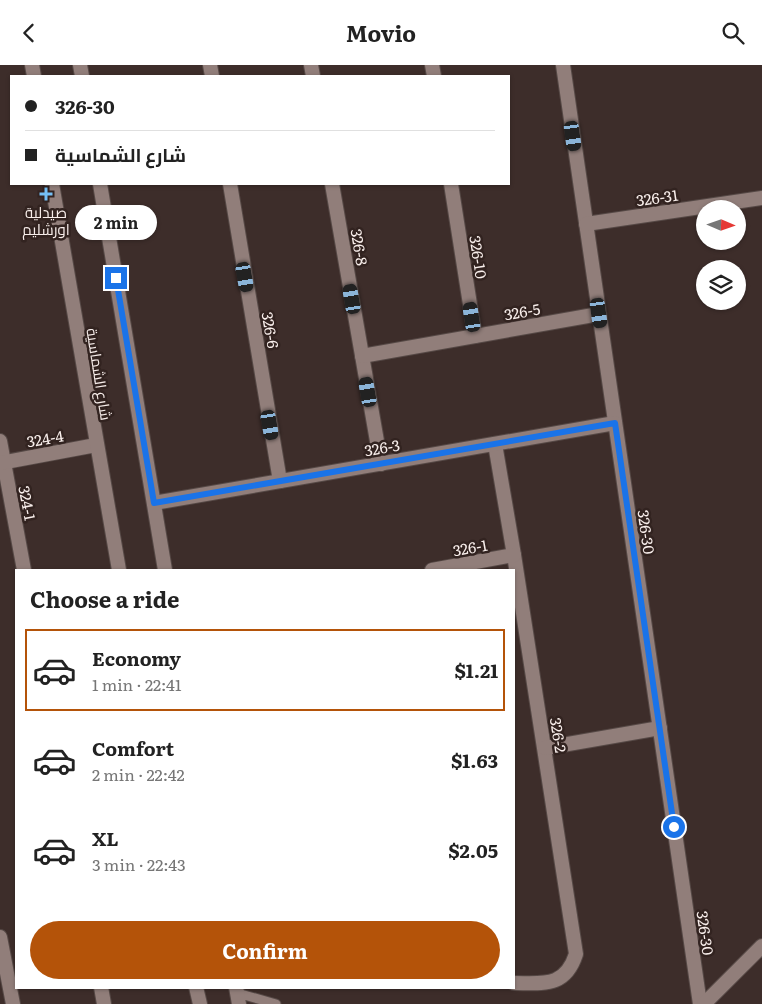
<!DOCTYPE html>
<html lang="en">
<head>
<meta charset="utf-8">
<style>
  :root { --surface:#fff; --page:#f2f2f2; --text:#222; --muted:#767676; --line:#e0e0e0; --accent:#b45309 }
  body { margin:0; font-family:Literata,Cairo,serif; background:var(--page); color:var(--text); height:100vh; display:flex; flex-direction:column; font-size:19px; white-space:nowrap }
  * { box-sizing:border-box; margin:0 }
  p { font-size:16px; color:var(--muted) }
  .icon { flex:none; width:28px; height:28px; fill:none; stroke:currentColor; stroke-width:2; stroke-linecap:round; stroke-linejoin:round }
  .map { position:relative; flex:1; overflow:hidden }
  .drawer { position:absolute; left:15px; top:504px; width:500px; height:420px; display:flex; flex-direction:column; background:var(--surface); border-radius:0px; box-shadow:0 1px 4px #0004 }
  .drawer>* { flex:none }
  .banner { position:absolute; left:10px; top:10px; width:500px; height:110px; border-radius:0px; box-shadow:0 1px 4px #0004; display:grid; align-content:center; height:110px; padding:0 15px; background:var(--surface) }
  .needle { width:32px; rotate:92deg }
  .tools { position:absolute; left:696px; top:135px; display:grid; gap:10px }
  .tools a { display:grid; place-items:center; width:50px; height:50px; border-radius:50%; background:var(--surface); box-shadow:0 1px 4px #0004; font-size:25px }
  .end { position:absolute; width:22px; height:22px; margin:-11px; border:6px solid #1a73e8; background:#fff; box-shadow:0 0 0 2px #fff }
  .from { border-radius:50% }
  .bubble { position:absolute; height:35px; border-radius:18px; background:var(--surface); box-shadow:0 1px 4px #0004; font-size:16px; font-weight:700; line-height:35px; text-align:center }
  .car { position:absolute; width:15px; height:30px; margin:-15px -8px; border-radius:6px; box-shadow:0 0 4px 1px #0007; background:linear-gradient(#222 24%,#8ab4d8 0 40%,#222 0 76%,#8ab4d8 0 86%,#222 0) }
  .banner b { display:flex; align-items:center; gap:18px; height:48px; font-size:19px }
  .banner b+b { border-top:1px solid var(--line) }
  .banner i { width:12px; height:12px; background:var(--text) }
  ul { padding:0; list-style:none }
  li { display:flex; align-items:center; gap:15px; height:82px; margin:0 10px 8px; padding:0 5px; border:2px solid transparent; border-radius:0px }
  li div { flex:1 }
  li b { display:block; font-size:19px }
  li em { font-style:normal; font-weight:700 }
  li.selected { border-color:var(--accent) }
  li>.icon { width:45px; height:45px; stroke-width:1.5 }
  h2 { padding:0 15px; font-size:22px; line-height:60px }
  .cta { display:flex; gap:10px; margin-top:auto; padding:10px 15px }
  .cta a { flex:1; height:58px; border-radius:30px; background:var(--accent); color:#fff; font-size:20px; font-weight:700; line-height:58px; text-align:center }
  header { display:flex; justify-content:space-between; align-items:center; height:65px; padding:0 15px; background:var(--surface); font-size:22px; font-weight:700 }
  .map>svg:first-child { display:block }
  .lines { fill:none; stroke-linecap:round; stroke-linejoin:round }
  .service-casing { stroke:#564946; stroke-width:11 }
  .minor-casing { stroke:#564946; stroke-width:16 }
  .tertiary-casing { stroke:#564946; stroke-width:16 }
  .service { stroke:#917e7a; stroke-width:9 }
  .minor { stroke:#917e7a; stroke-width:14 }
  .tertiary { stroke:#917e7a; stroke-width:14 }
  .route { stroke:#1a73e8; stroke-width:6 }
  .poi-dot { fill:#75c0f6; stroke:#322320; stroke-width:2 }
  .labels { text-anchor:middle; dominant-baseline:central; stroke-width:5; stroke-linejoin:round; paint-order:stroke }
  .street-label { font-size:15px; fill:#f8eeeb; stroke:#322320 }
  .poi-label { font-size:15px; fill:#f8eeeb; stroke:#322320 }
</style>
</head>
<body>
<header><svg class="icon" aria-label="back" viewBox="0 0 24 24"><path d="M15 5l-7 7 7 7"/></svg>Movio<svg class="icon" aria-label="search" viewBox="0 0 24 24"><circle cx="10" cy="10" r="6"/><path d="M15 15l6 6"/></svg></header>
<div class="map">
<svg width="762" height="939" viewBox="0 0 762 939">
  <rect width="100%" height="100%" fill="#3d2d2a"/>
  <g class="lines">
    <defs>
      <polyline id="service" points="237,928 276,939"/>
      <g id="minor">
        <polyline points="210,0 212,11"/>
        <polyline points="311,0 313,11"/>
        <polyline points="432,0 434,11"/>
        <polyline points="563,0 700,939"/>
        <polyline points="230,119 280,416"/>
        <polyline points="332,119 381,399"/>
        <polyline points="451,119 475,271"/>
        <polyline points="586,159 762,133"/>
        <polyline points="362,291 599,249"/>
        <polyline points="0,376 24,505"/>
        <path d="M495 379 514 490 576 889C565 923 543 918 514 918"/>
        <polyline points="0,398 96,380"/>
        <polyline points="154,438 615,358"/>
        <polyline points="432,505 514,490"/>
        <polyline points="545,683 660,663"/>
        <polyline points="0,872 13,939"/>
        <polyline points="101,922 104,939"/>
        <polyline points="704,939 762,881"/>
      </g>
      <g id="tertiary">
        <polyline points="32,0 34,11"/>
        <polyline points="80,0 82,11"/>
        <polyline points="52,119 119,505"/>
        <polyline points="100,119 165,505"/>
        <polyline points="196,922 200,939"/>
        <polyline points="236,922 239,939"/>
      </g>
    </defs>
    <use href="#service" class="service-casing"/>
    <use href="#minor" class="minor-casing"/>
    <use href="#tertiary" class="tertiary-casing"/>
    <use href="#service" class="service"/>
    <use href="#minor" class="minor"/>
    <use href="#tertiary" class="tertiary"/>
  </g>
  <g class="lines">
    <polyline class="route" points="116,213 154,438 615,358 674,762"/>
  </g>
  <path class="poi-dot" d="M43.5 121.5h5v5h5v5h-5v5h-5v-5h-5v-5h5z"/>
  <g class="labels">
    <g class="street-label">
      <text transform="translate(657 132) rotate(-8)">326-31</text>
      <text transform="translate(360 182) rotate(80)">326-8</text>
      <text transform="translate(479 192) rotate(81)">326-10</text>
      <text transform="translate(522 246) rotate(-10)">326-5</text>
      <text transform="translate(271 265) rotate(80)">326-6</text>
      <text transform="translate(100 309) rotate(81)">شارع الشماسية</text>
      <text transform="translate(45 373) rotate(-10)">324-4</text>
      <text transform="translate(382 382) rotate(-10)">326-3</text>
      <text transform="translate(28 438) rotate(79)">324-1</text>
      <text transform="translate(647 467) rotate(82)">326-30</text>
      <text transform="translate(470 482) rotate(-10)">326-1</text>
      <text transform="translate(559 670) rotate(81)">326-2</text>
      <text transform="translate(706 868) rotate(82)">326-30</text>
    </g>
    <g class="poi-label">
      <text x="46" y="146">صيدلية<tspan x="46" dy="17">اورشليم</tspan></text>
    </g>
  </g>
</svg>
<div class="tools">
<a><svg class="needle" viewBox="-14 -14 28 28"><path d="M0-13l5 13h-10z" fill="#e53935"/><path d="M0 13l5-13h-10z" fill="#767676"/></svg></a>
<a><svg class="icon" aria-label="layers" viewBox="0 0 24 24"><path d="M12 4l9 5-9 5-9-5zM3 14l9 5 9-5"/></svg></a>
</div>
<i class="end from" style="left:674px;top:762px"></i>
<i class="end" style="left:116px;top:213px"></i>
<div class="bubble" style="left:75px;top:140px;width:82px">2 min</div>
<i class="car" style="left:573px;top:71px;rotate:172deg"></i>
<i class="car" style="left:245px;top:212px;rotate:170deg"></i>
<i class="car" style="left:352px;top:234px;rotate:350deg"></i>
<i class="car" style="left:599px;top:248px;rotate:172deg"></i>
<i class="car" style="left:472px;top:252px;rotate:351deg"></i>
<i class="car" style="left:368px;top:327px;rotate:350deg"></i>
<i class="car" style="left:270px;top:360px;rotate:170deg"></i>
<div class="banner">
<b><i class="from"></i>326-30</b>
<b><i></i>شارع الشماسية</b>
</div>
<section class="drawer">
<h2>Choose a ride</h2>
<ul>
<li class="selected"><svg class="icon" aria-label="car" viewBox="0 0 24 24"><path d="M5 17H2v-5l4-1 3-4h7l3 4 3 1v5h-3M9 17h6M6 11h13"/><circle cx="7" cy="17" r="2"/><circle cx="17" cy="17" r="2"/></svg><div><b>Economy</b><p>1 min · 22:41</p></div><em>$1.21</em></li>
<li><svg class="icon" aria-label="car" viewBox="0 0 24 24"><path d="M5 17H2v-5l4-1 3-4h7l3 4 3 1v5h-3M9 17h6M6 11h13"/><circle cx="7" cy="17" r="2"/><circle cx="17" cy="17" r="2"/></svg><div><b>Comfort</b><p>2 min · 22:42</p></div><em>$1.63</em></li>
<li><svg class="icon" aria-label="car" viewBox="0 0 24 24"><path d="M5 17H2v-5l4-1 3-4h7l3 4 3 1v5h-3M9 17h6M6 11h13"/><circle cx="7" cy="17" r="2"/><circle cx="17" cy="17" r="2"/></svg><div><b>XL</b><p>3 min · 22:43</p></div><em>$2.05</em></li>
</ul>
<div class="cta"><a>Confirm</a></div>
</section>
</div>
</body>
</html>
